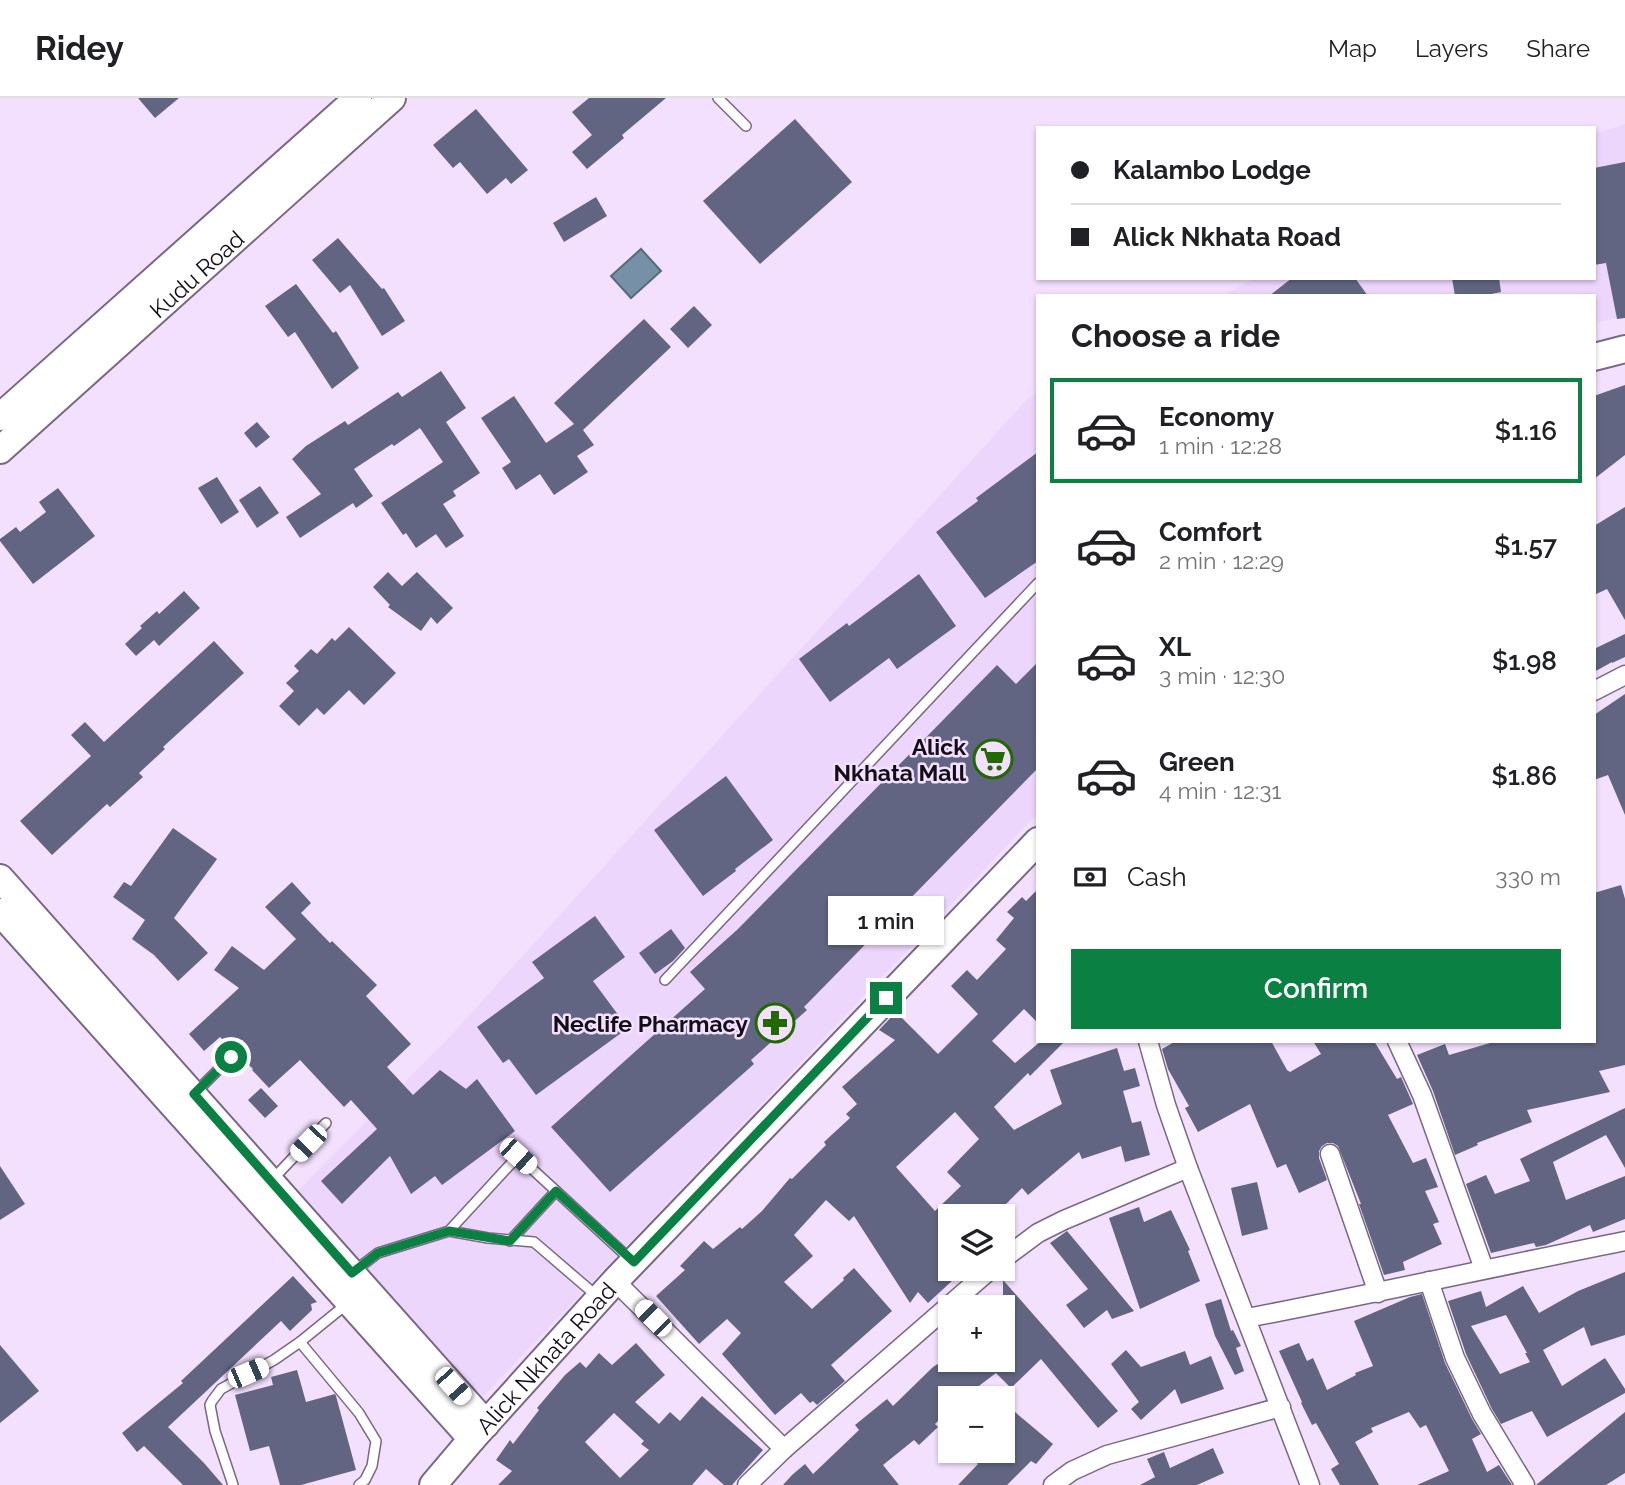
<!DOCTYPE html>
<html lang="en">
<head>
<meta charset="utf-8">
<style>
  :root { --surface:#fff; --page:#f6f6f6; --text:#202124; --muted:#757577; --line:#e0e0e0; --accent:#0b8043 }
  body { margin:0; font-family:Raleway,sans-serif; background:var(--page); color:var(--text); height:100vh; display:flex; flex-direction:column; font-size:26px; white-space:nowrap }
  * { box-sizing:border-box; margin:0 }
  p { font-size:23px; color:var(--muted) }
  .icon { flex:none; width:38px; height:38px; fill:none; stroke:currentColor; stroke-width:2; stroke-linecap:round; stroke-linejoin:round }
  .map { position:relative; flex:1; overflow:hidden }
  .details { position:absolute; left:1036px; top:196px; width:560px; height:749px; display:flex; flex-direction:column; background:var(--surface); border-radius:0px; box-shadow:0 2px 5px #0004 }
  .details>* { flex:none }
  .hud { position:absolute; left:1036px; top:28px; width:560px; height:154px; border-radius:0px; box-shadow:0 2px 5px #0004; display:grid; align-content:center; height:154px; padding:0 35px; background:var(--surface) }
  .buttons { position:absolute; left:938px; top:1106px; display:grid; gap:14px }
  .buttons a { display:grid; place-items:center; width:77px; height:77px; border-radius:0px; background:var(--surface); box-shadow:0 2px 5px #0004; font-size:35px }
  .end { position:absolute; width:32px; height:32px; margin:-16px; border:9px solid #0b8043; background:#fff; box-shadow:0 0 0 4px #fff }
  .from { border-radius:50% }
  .bubble { position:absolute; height:49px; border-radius:0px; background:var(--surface); box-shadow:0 2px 5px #0004; font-size:23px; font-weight:600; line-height:49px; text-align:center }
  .car { position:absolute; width:21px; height:42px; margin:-21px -10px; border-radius:9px; box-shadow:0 0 5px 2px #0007; background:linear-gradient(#fff 24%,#345 0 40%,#fff 0 76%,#345 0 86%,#fff 0) }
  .hud b { display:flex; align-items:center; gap:24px; height:66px; font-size:26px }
  .hud b+b { border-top:2px solid var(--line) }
  .hud i { width:18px; height:18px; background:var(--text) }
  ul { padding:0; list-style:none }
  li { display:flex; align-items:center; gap:21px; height:105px; margin:0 14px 10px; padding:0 21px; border:4px solid transparent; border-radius:0px }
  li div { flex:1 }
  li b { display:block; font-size:26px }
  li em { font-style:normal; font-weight:600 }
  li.selected { border-color:var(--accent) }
  li>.icon { width:63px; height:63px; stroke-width:1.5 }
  h2 { padding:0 35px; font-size:32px; line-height:84px }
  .pay { display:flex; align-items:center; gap:18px; height:77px; padding:0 35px; font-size:26px }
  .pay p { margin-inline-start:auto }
  .primary-button { display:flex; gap:14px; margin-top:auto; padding:14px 35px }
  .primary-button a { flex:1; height:80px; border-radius:0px; background:var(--accent); color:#fff; font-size:28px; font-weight:600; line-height:80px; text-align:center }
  header { display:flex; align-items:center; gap:42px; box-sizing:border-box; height:98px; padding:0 35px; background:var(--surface); border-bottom:2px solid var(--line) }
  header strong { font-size:33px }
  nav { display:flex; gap:38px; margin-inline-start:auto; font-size:24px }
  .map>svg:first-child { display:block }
  .built { fill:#edd6fc }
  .water { fill:#7691a7; stroke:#58697c; stroke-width:2 }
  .building { fill:#616581; fill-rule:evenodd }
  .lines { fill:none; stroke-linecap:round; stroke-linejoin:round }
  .service-casing { stroke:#796884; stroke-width:12 }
  .minor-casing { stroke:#796884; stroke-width:21 }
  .secondary-casing { stroke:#796884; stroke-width:30 }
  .service { stroke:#fff; stroke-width:9 }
  .minor { stroke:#fff; stroke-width:18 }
  .secondary { stroke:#fff; stroke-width:26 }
  .route { stroke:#0b8043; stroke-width:9 }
  .labels { text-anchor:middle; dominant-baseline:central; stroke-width:5; stroke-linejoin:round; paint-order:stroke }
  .street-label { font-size:23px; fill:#130d17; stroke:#f2e0fe }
  .poi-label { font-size:23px; font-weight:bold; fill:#130d17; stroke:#f2e0fe; text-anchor:end }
</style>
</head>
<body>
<header>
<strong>Ridey</strong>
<nav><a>Map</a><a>Layers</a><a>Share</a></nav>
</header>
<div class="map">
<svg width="1625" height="1387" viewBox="0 0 1625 1387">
  <rect width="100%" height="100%" fill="#f2e0fe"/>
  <g class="built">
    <polygon points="1625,26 1625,218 1594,225 1594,198 1222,198 1255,180 1594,180 1594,36"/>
    <polygon points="1038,295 1038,715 480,1302 289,1102 452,936 1028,300"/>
  </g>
  <polygon class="water" points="641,151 661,173 631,200 611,178"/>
  <g class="building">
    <polygon points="138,0 179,0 155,20"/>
    <polygon points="589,0 666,0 622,37 624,40 587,71 572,54 592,37 572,14"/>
    <polygon points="476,11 528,72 511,86 506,80 487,96 460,64 453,70 433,47"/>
    <polygon points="795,21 852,84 760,166 703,103"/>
    <polygon points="1625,64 1625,220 1617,221 1606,165 1594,167 1594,70"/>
    <polygon points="596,99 607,118 564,144 553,125"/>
    <polygon points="338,140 382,191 384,190 405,223 382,238 350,187 340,195 312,162"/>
    <polygon points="1292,180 1355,180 1368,198 1269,198"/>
    <polygon points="1452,180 1499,180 1501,194 1482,198 1455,198"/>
    <polygon points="296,186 333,235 336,233 359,270 332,291 295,234 288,239 265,208"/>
    <polygon points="694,208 712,227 688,250 670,231"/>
    <polygon points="644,221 671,249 583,332 594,347 577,358 588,374 554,397 540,376 516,392 502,370 511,364 481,320 514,298 546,345 574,326 554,305"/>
    <polygon points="441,273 466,310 446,324 480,375 453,393 456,398 443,406 464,438 446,450 436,436 416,450 406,435 403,437 381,405 443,364 420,330 394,348 392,346 354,371 373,398 356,410 353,405 300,440 286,419 321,396 292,361 306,348 345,323 348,327 398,294 402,299"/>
    <polygon points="1625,287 1625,357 1594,381 1594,298"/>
    <polygon points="257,324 270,339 256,350 244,335"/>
    <polygon points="1038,354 1038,463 985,500 936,434 978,403 976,400"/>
    <polygon points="217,379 239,414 221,426 198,390"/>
    <polygon points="260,388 279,415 257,430 239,402"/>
    <polygon points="58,390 95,438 33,486 0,443 0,441 16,429 20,434 46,414 39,404"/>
    <polygon points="1625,409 1625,522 1607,491 1594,497 1594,428"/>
    <polygon points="388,474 402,488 417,474 453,510 437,526 431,519 421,533 388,509 390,507 373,489"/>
    <polygon points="919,476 956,528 897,571 889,560 830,604 799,561 847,525 849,528"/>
    <polygon points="184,493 200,510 159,548 154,542 136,558 125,546 142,530 140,528 157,513 159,516"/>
    <polygon points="349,529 396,575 364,607 349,592 324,617 317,610 299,628 279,608 294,593 286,585 299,573 294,568 311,551 317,556 332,540 335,543"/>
    <polygon points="1625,536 1625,559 1612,565 1612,564 1594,574 1594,551"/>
    <polygon points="214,543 244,575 163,649 165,651 139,675 143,679 110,709 107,706 52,757 20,723 91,658 71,637 85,624 104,644"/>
    <polygon points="1038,564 1038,670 804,909 807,912 751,962 754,966 610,1094 551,1029 705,891 690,874 738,831 997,567 1016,586"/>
    <polygon points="1625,596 1625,717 1608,677 1594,682 1594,617"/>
    <polygon points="726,678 773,742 735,771 736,773 703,798 654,732"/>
    <polygon points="173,730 217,761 174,820 208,855 178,883 154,857 132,841 145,822 113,799 124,784 131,788"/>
    <polygon points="292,784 311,805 301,815 330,845 332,843 377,887 366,898 411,946 387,969 413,997 440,972 466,991 477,981 515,1033 442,1087 435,1078 411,1096 390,1058 342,1106 321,1083 377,1031 351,1002 344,1009 300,962 269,990 252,972 253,971 220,939 204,953 189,936 239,890 214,872 232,848 264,872 296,841 265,809"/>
    <polygon points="1621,787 1625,801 1625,967 1599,973 1610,994 1527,1012 1532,1024 1477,1045 1478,1047 1455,1057 1433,993 1417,957 1445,946 1449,957 1497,943 1594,943 1594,795"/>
    <path d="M1038 791V925L1024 911 992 943 1015 965 1041 943H1065L1030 978 1028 975 994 1009 1014 1032 1062 1006 1050 972 1117 950 1124 973 1135 970 1140 988 1123 993 1132 1025 1141 1023 1150 1057 1125 1064 1121 1048 1082 1061 1079 1054 1028 1097 1022 1090 994 1118H950V1171H965L928 1205 918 1194 910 1205 854 1118 849 1123 826 1102 794 1137 813 1158 784 1184 812 1211 844 1182 843 1180 854 1170 892 1213 831 1267 845 1283 817 1307 813 1303 810 1305 801 1295 775 1317 722 1256 741 1235 727 1221 699 1246 656 1198 685 1172 680 1168 704 1143 713 1151 740 1129 742 1131 762 1113 790 1080 792 1081 826 1047 824 1044 850 1020 846 1016 857 1006 842 989 895 942 879 932 896 914 938 956 978 916 951 888 967 872 977 882 1006 851 996 842 1014 820 1007 814 1022 799 1026 803ZM955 1014 979 1041 947 1074 961 1088 935 1113 896 1069Z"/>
    <polygon points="595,818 625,859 593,883 628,930 536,997 509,961 503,965 477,929 544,880 532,864"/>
    <polygon points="671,831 685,850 673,863 655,876 639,855"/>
    <polygon points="1176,943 1271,943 1287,972 1290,974 1321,956 1313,943 1374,943 1397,981 1401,979 1413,1006 1388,1017 1413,1065 1426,1060 1438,1089 1425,1093 1439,1124 1433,1126 1442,1146 1403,1164 1405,1172 1384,1177 1359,1106 1361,1106 1338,1048 1333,1045 1327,1045 1322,1048 1319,1053 1319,1060 1327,1082 1299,1095 1286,1066 1277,1070 1250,1006 1198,1034 1185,1010 1189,1008 1168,971 1162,951"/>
    <polygon points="261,990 278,1008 265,1020 248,1002"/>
    <polygon points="1625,1010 1625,1070 1606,1037 1553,1064 1566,1102 1625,1078 1625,1121 1593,1134 1590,1127 1546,1147 1536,1149 1534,1145 1491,1155 1466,1086 1486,1077 1495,1096 1530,1083 1520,1061"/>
    <polygon points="0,1068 25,1106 0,1122"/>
    <polygon points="1257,1084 1268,1131 1242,1138 1231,1090"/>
    <polygon points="1139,1109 1144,1124 1171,1112 1190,1152 1188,1153 1200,1183 1140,1211 1109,1120"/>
    <polygon points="1067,1133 1134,1213 1112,1221 1107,1212 1084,1230 1066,1207 1088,1191 1050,1145"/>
    <path d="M1625 1174V1237L1591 1248 1584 1229 1543 1252 1562 1288 1605 1260 1625 1291V1295L1547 1339 1532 1313 1501 1326 1492 1311 1466 1256 1448 1203 1481 1193 1486 1209 1523 1188 1539 1215 1578 1193ZM1506 1217 1527 1255H1525L1530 1264 1500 1276 1471 1228Z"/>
    <polygon points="293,1178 317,1204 311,1206 312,1212 290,1233 281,1223 168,1329 204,1365 223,1387 183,1387 144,1348 137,1354 122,1335 183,1285 181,1283"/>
    <polygon points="1003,1182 1118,1313 1098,1330 1041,1261 1011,1290 996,1275 963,1300 950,1300 950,1311 935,1326 938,1329 919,1347 914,1342 883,1367 899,1387 783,1387 792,1377 805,1366 813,1376 859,1332 855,1327 887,1301 893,1308 933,1269 944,1262 1003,1262 1003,1209 988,1209 1003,1197"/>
    <polygon points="1422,1196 1445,1265 1472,1321 1481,1336 1472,1341 1487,1374 1499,1367 1512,1387 1417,1387 1449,1373 1426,1327 1420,1330 1409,1314 1371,1330 1373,1334 1355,1344 1379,1387 1340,1387 1331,1371 1339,1366 1316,1325 1312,1327 1301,1305 1302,1304 1279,1253 1299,1245 1307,1263 1313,1260 1327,1292 1356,1277 1355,1275 1373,1268 1354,1223 1410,1199"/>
    <polygon points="1221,1201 1231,1233 1233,1232 1241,1248 1236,1250 1244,1273 1235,1277 1215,1238 1205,1206"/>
    <path d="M636 1245 665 1277 635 1304 659 1326 670 1314 680 1323 702 1298 763 1352 732 1387H724L706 1371 692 1387H498L512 1373 496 1362 510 1342 513 1346 539 1312 537 1310 565 1277 580 1264 586 1270 599 1255 612 1267ZM614 1315 644 1343 641 1346 649 1352 620 1380 585 1344Z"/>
    <polygon points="0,1247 39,1293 0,1325"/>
    <polygon points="1126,1252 1141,1269 1185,1253 1190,1267 1211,1258 1224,1291 1181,1306 1175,1291 1141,1322 1131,1311 1139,1304 1111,1266"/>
    <polygon points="297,1272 306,1304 335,1296 336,1298 356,1372 301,1387 280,1387 269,1348 250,1353 235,1297 273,1287 271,1279"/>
    <polygon points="1003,1304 1053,1346 1036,1366 1031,1363 1007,1387 958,1387 978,1366 964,1353 1003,1353"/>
    <polygon points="1625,1314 1625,1375 1606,1387 1536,1387"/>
    <polygon points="1213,1350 1224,1375 1197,1387 1140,1387 1155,1379 1147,1361 1164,1354 1170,1370"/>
  </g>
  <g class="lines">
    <defs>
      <g id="service">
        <polyline points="718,0 746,28"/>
        <polyline points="665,882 1038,485"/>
        <polyline points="195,995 231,959"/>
        <polyline points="272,1082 326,1025"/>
        <polyline points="449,1133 518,1058 632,1163"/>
        <polyline points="510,1143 556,1093"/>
        <polyline points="353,1174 378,1155 449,1133 488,1140 534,1144 598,1199"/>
        <polyline points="300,1244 359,1315 376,1343 372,1368 365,1382 359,1387"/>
        <polyline points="233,1387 215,1333 210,1307 212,1303 221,1291 274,1262 300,1244 348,1205"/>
      </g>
      <g id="minor">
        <polyline points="1594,593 1625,577"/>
        <polyline points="1148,943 1166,1007 1188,1070 1310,1387"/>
        <polyline points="1397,943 1422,997 1484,1171"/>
        <polyline points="1330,1056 1378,1195"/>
        <polyline points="1003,1161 1038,1135 1064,1122 1188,1070"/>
        <polyline points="615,1183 784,1351"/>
        <polyline points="1429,1183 1455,1260 1482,1316 1525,1387"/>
        <path d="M1247 1220C1373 1196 1499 1168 1625 1143"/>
        <polyline points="747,1387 784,1351 991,1171"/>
        <polyline points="1053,1387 1072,1373 1107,1357 1281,1309"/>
      </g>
      <g id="secondary">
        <polyline points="1594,259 1625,251"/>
        <polyline points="0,319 358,0"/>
        <path id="s1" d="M0 352 392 0"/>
        <polyline points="0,780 486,1326"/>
        <polyline points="0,814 472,1341"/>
        <path id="s2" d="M433 1387 472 1341 615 1183 1038 743"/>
      </g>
    </defs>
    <use href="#service" class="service-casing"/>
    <use href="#minor" class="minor-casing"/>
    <use href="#secondary" class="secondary-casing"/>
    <use href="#service" class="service"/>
    <use href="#minor" class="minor"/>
    <use href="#secondary" class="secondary"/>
  </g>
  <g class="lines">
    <polyline class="route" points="231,959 194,996 352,1175 378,1155 449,1133 510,1143 556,1093 634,1164 886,900"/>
  </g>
  <defs>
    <symbol id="supermarket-ring" viewBox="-11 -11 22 22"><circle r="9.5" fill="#f2e0fe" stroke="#236902" stroke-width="1.5"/><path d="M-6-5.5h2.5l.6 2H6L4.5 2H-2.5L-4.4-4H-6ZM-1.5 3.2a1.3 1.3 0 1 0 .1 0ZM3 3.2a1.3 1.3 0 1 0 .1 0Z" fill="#236902"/></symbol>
    <symbol id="pharmacy-ring" viewBox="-11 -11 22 22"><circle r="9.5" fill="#f2e0fe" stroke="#236902" stroke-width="1.5"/><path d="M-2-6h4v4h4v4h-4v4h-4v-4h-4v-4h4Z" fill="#236902"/></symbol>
  </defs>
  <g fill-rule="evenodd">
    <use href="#supermarket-ring" x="971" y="639" width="44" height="44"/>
    <use href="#pharmacy-ring" x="753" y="903" width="44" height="44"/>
  </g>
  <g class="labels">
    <g class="street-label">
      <text stroke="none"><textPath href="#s1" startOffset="264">Kudu Road</textPath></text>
      <text stroke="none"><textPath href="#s2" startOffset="170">Alick Nkhata Road</textPath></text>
    </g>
    <g class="poi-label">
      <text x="966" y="648">Alick<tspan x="966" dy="26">Nkhata Mall</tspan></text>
      <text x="748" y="925">Neclife Pharmacy</text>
    </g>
  </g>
</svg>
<div class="buttons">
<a><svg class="icon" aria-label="layers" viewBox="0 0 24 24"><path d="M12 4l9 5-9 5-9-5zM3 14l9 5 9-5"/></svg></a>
<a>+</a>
<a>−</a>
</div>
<i class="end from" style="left:231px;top:959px"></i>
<i class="end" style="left:886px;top:900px"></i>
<div class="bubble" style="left:828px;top:798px;width:116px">1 min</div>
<i class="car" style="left:308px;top:1045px;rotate:224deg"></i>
<i class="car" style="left:518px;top:1058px;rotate:132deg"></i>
<i class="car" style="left:653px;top:1220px;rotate:315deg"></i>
<i class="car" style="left:248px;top:1275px;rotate:67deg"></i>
<i class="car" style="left:453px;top:1288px;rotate:138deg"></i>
<div class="hud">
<b><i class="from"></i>Kalambo Lodge</b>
<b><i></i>Alick Nkhata Road</b>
</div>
<section class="details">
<h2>Choose a ride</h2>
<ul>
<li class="selected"><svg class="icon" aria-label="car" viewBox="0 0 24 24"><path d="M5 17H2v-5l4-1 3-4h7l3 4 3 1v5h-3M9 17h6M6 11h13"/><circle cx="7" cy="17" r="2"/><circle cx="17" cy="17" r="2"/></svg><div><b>Economy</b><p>1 min · 12:28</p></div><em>$1.16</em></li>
<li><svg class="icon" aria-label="car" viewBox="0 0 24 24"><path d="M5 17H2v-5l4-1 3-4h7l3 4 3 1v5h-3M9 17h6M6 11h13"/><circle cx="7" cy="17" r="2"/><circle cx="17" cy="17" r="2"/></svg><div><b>Comfort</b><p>2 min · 12:29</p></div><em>$1.57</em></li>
<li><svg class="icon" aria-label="car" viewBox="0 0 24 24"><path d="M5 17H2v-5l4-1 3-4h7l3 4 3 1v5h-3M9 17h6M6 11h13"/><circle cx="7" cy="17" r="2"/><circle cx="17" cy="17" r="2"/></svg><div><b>XL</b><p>3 min · 12:30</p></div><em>$1.98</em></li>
<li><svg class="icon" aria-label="car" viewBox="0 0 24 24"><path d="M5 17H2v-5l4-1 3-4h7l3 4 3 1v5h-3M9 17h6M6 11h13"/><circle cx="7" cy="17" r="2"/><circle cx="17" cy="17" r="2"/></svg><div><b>Green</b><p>4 min · 12:31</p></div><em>$1.86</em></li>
</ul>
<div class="pay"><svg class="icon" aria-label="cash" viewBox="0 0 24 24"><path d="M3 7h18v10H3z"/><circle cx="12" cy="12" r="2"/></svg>Cash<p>330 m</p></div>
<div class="primary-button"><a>Confirm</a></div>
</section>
</div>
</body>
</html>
